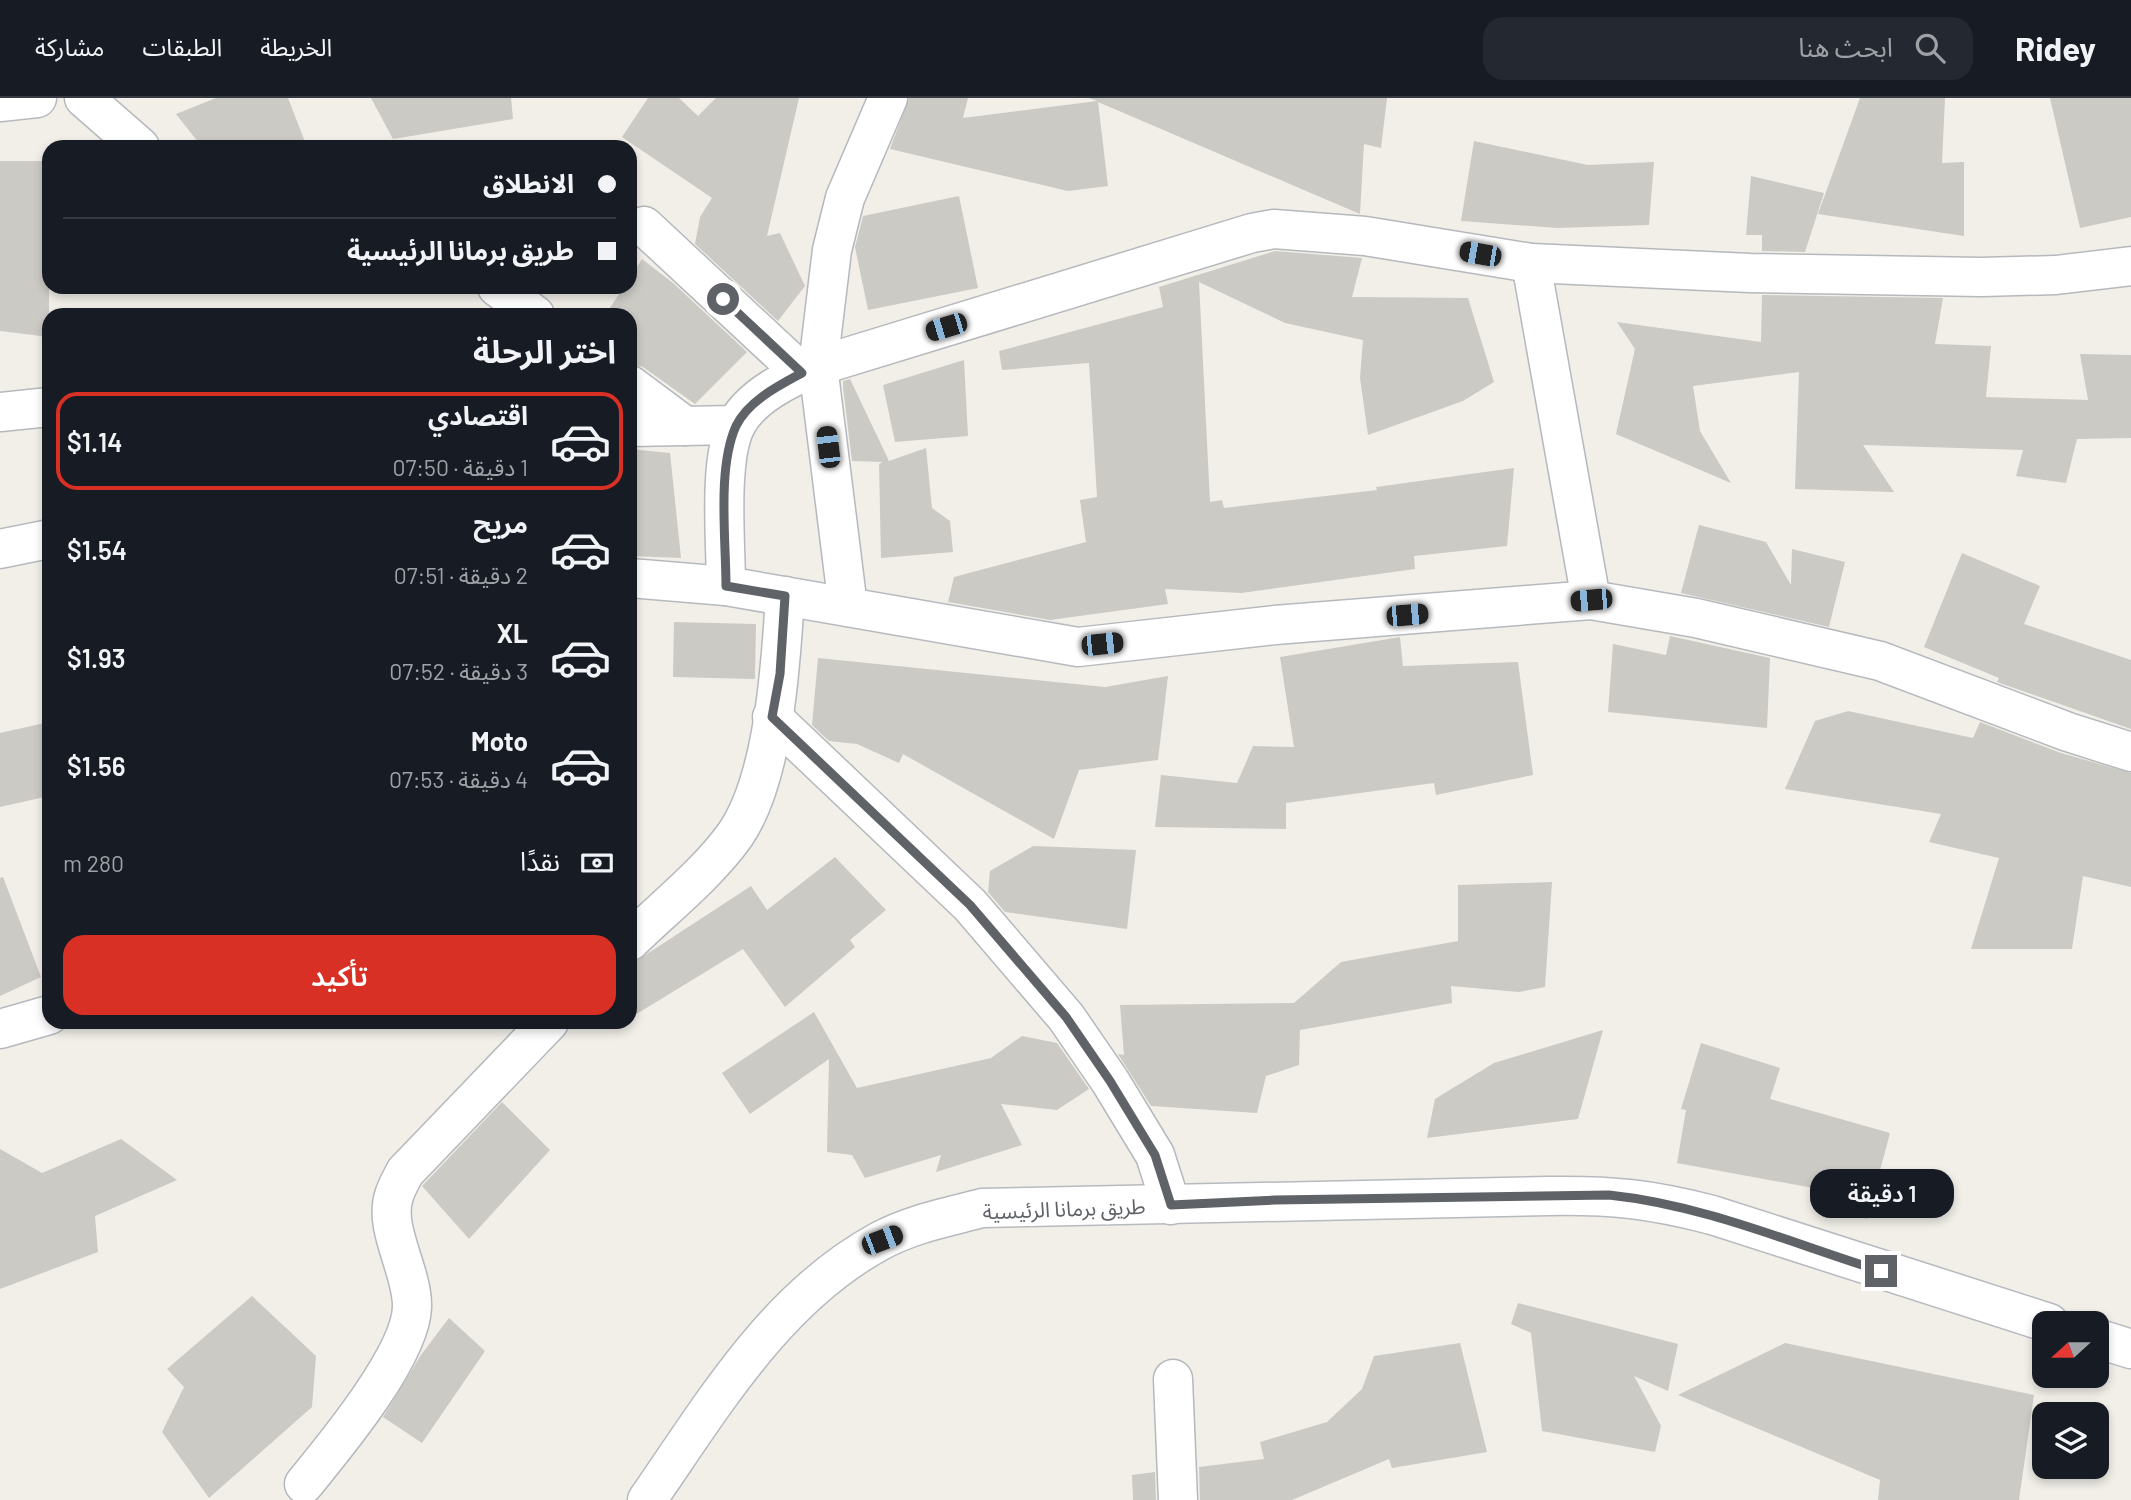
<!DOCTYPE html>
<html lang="ar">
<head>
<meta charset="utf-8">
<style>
  :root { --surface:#171b24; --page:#242831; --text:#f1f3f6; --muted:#9ea1a6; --line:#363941; --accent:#d93025 }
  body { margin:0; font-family:Barlow,"Noto Sans Arabic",sans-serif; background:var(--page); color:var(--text); direction:rtl; height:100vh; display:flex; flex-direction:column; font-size:26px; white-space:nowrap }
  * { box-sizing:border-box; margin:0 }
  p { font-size:23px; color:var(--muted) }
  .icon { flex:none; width:38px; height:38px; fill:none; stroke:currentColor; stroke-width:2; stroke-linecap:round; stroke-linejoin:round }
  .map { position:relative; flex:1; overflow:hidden; direction:ltr }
  .details { position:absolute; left:42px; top:210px; width:595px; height:721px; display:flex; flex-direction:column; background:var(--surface); border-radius:21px; box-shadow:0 4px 10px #0003; direction:rtl }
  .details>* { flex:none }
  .banner { position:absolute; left:42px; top:42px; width:595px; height:154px; border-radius:21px; box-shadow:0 4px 10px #0003; direction:rtl; display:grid; align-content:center; height:154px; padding:0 21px; background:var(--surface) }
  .needle { width:46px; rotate:249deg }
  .fabs { position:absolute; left:2032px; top:1213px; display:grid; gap:14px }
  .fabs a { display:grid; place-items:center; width:77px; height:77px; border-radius:14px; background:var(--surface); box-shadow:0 4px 10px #0003; font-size:35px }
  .end { position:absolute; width:32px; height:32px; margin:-16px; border:9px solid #5f6368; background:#fff; box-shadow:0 0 0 4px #fff }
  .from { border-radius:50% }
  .bubble { position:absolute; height:49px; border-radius:21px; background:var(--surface); box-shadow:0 4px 10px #0003; font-size:23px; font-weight:600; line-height:49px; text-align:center; direction:rtl }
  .car { position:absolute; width:21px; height:42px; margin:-21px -10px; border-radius:9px; box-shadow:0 0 5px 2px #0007; background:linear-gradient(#222 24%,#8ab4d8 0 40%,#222 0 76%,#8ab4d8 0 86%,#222 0) }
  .banner b { display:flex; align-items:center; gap:24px; height:66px; font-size:26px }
  .banner b+b { border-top:2px solid var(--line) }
  .banner i { width:18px; height:18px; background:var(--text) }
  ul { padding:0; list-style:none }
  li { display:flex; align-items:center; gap:21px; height:98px; margin:0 14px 10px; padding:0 7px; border:4px solid transparent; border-radius:21px }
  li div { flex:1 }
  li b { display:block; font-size:26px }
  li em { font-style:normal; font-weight:600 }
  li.current { border-color:var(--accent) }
  li>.icon { width:63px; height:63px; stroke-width:1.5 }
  h2 { padding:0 21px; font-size:32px; line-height:84px }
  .pay { display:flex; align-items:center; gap:18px; height:77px; padding:0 21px; font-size:26px }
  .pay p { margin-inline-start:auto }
  .primary-button { display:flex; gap:14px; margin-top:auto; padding:14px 21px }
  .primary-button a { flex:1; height:80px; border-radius:21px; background:var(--accent); color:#fff; font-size:28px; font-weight:600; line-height:80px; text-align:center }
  header { display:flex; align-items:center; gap:42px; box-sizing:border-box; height:98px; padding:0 35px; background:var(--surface); border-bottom:2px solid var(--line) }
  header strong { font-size:33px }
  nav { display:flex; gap:38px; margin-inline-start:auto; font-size:24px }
  .search { width:490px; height:63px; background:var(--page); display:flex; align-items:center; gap:18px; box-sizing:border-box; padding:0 24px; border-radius:21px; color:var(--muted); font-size:26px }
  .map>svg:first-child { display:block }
  .building { fill:#cccac5 }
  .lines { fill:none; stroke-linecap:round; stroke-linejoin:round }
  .street-casing { stroke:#b5b8bc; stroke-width:41 }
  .secondary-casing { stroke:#b6babf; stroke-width:41 }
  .street { stroke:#fff; stroke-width:38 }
  .secondary { stroke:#fff; stroke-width:38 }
  .route { stroke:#5f6368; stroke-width:9 }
  .labels { text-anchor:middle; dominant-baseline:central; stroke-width:7; stroke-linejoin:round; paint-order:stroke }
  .street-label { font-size:21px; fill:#5f6368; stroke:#fff }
</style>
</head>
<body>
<header>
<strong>Ridey</strong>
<div class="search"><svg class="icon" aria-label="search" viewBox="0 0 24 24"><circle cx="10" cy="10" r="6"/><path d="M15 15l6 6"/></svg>ابحث هنا</div>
<nav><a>الخريطة</a><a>الطبقات</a><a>مشاركة</a></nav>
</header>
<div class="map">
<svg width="2131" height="1402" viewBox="0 0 2131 1402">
  <rect width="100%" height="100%" fill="#f1efe8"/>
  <g class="building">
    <polygon points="216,0 288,0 307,49 202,49 176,16"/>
    <polygon points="371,0 511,0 513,21 393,41"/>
    <polygon points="648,0 679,0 698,18 716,0 799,0 767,138 780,135 805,188 778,223 695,146 700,119 712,100 622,39"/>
    <polygon points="909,0 968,0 963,20 1097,3 1089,0 1387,0 1381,50 1364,46 1360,116 1098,4 1108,88 1068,93 890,51"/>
    <polygon points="1860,0 1945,0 1942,65 1964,64 1964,138 1818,116"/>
    <polygon points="2050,0 2131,0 2131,119 2080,130"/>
    <polygon points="1474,43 1588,67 1654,64 1649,127 1557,130 1461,123"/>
    <polygon points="0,63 49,63 49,239 0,233"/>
    <polygon points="1751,78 1824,95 1805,154 1762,153 1762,137 1746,137"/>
    <polygon points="959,98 978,190 868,212 855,149 863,118"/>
    <polygon points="1275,153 1362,160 1352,199 1468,200 1494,284 1463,303 1368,337 1360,280 1363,242 1285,225 1199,184 1210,404 1222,402 1224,410 1377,392 1376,389 1514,370 1507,448 1414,458 1415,471 1241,495 1165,491 1168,506 1050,522 948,504 954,479 1086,444 1080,402 1097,399 1089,265 1002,272 999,253 1163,209 1159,189"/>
    <polygon points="642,161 673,185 747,254 695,306 643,269 630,266 630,217 605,217 624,189 630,189 630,180"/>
    <polygon points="1762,197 1943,200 1935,246 1991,248 1986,299 2088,302 2080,256 2131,257 2131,340 2077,341 2066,385 2016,378 2023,352 1863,347 1894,394 1795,391 1799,274 1693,288 1700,333 1731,385 1616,336 1635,251 1617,224 1761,244"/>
    <polygon points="964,262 968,338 895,344 883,287"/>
    <polygon points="850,281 889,363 926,350 932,410 950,423 953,454 881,460 879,366 883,364 852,363 843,289 843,283"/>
    <polygon points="630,351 670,355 681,460 630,458"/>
    <polygon points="1699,427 1766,444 1791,487 1792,451 1845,464 1829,529 1681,495"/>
    <polygon points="1962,455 2040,488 2024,526 2131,562 2131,631 1997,584 1999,580 1924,549"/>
    <polygon points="674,524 756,526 755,581 673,579"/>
    <polygon points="1670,538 1770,560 1767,630 1608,614 1613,546 1666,557"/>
    <polygon points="1400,539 1403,568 1518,564 1533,677 1436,697 1434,685 1286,705 1286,731 1155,729 1161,677 1237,685 1253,648 1294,649 1280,559"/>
    <polygon points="818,560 1105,589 1168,578 1158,662 1079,672 1054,741 903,656 899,665 857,646 829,643 812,627"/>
    <polygon points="1848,613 1973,640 1980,624 2061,655 2131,675 2131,789 2083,778 2072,851 1971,851 1999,760 1929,744 1941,716 1785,691 1815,623"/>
    <polygon points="49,624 49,698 0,709 0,635"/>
    <polygon points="1033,748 1136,752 1127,831 1005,814 988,794 990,773"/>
    <polygon points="835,759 886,812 850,842 855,849 785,909 743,851 630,920 630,867 751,788 767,812"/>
    <polygon points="3,779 41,879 0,898 0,780"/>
    <polygon points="1552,784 1545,889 1519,894 1451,888 1452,905 1300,932 1299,967 1266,978 1257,1015 1151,1008 1118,956 1124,957 1120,907 1294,905 1341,864 1458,843 1458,787"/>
    <polygon points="814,914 857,990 991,960 1022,938 1057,945 1089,991 1057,1012 1001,1006 1022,1047 936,1074 941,1057 865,1080 852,1057 827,1054 829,961 750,1016 722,975"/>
    <polygon points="1603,932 1578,1021 1427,1040 1435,1001 1494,965"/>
    <polygon points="1701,945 1780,970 1770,1001 1890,1035 1867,1121 1810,1104 1813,1090 1677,1065 1686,1012 1681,1011"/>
    <polygon points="502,1004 550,1052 469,1141 422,1088"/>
    <polygon points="121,1041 177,1082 95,1118 98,1154 0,1191 0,1051 42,1075"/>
    <polygon points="252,1198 316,1258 312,1309 209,1400 162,1334 184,1289 167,1271"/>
    <polygon points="1518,1205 1678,1246 1668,1293 1634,1278 1661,1328 1655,1354 1542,1333 1531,1235 1511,1226"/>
    <polygon points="449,1220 485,1253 422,1345 383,1319 421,1257"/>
    <polygon points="1460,1245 1487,1354 1392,1370 1389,1361 1292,1402 1200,1402 1199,1369 1264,1361 1260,1344 1327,1324 1362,1291 1374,1258"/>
    <polygon points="1785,1245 2034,1297 2019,1402 1878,1402 1880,1382 1678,1297"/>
    <polygon points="1155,1374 1156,1402 1133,1402 1132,1377"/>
  </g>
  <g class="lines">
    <defs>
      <g id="street">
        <polyline points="84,0 140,49"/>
        <polyline points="644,128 802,275"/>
        <polyline points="1531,165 1591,502"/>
        <polyline points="497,189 535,217"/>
        <polyline points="630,287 685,328"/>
        <polyline points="0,314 49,309"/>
        <polyline points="630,329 736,327"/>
        <path d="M726 488C726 447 718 363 736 327 751 298 789 280 818 268L1252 135 1274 131 1365 138 1531 165 1750 175 1982 179 2056 177 2131 168"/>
        <polyline points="848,509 818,268 832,152 845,100 888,0"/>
        <polyline points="772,619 970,807 1066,919 1110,983 1155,1057 1171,1107"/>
        <path d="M630 843C665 809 707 776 735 737 774 681 781 566 785 498"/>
        <polyline points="0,931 49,917"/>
        <polyline points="1173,1281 1178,1402"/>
        <path d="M304 1386C335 1348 411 1257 412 1209 413 1174 383 1130 394 1098 396 1090 401 1082 405 1074L549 924"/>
      </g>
      <g id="secondary">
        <polyline points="0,4 37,0"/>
        <polyline points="0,451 49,441"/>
        <polyline points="630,480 726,488 1078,549 1275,527 1591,502 1696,520 1880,563 2068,634 2131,654"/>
        <polyline points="2096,1240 2131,1251"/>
        <path d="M647 1402C713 1307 775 1200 880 1143 911 1126 948 1119 982 1110L1549 1098C1612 1097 1651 1101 1712 1117L2049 1225"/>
      </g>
    </defs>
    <use href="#street" class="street-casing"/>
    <use href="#secondary" class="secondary-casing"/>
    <use href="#street" class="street"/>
    <use href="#secondary" class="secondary"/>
  </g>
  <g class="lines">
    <path class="route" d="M723 201 802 275C778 288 748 303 736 328 717 370 726 442 726 488L785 498 780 576 772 619 970 807 1066 919 1110 983 1155 1057 1171 1107 1275 1102 1609 1097C1704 1107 1791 1145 1881 1173"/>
  </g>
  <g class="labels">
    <g class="street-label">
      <text transform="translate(1064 1110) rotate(-2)">طريق برمانا الرئيسية</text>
    </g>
  </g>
</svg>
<div class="fabs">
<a><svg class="needle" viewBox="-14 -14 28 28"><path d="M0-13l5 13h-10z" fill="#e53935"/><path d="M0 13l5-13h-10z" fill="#9ea1a6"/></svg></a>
<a><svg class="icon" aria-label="layers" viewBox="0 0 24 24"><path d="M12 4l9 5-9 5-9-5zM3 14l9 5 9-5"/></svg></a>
</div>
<i class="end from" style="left:723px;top:201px"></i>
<i class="end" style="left:1881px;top:1173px"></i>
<div class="bubble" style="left:1810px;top:1071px;width:144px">1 دقيقة</div>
<i class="car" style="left:1480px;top:156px;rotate:280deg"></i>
<i class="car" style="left:946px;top:229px;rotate:253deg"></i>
<i class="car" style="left:828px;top:349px;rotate:353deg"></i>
<i class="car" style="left:1591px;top:502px;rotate:265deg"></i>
<i class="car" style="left:1407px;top:517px;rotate:85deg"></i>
<i class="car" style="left:1102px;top:546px;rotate:84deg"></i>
<i class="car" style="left:882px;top:1142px;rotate:69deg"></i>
<div class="banner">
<b><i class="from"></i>الانطلاق</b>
<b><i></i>طريق برمانا الرئيسية</b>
</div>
<section class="details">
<h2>اختر الرحلة</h2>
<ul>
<li class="current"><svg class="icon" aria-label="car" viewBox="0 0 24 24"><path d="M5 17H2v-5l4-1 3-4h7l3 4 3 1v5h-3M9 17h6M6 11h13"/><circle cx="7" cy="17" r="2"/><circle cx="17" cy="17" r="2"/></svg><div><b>اقتصادي</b><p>1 دقيقة · 07:50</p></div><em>$1.14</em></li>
<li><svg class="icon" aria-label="car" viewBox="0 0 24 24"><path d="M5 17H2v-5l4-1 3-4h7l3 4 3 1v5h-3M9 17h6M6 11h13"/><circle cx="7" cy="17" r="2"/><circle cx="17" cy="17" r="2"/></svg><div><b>مريح</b><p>2 دقيقة · 07:51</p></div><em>$1.54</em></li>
<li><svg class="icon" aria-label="car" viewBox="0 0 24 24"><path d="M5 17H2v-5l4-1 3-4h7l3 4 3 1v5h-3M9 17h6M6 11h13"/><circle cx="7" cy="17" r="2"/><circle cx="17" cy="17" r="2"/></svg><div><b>XL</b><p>3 دقيقة · 07:52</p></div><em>$1.93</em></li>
<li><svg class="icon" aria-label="car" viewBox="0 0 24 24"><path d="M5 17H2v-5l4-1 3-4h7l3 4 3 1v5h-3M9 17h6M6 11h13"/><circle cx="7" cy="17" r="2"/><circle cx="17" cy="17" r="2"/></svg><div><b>Moto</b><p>4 دقيقة · 07:53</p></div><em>$1.56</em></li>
</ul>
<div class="pay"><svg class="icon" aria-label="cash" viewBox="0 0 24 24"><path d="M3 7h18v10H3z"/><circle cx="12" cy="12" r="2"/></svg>نقدًا<p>280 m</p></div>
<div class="primary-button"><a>تأكيد</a></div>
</section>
</div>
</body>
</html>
